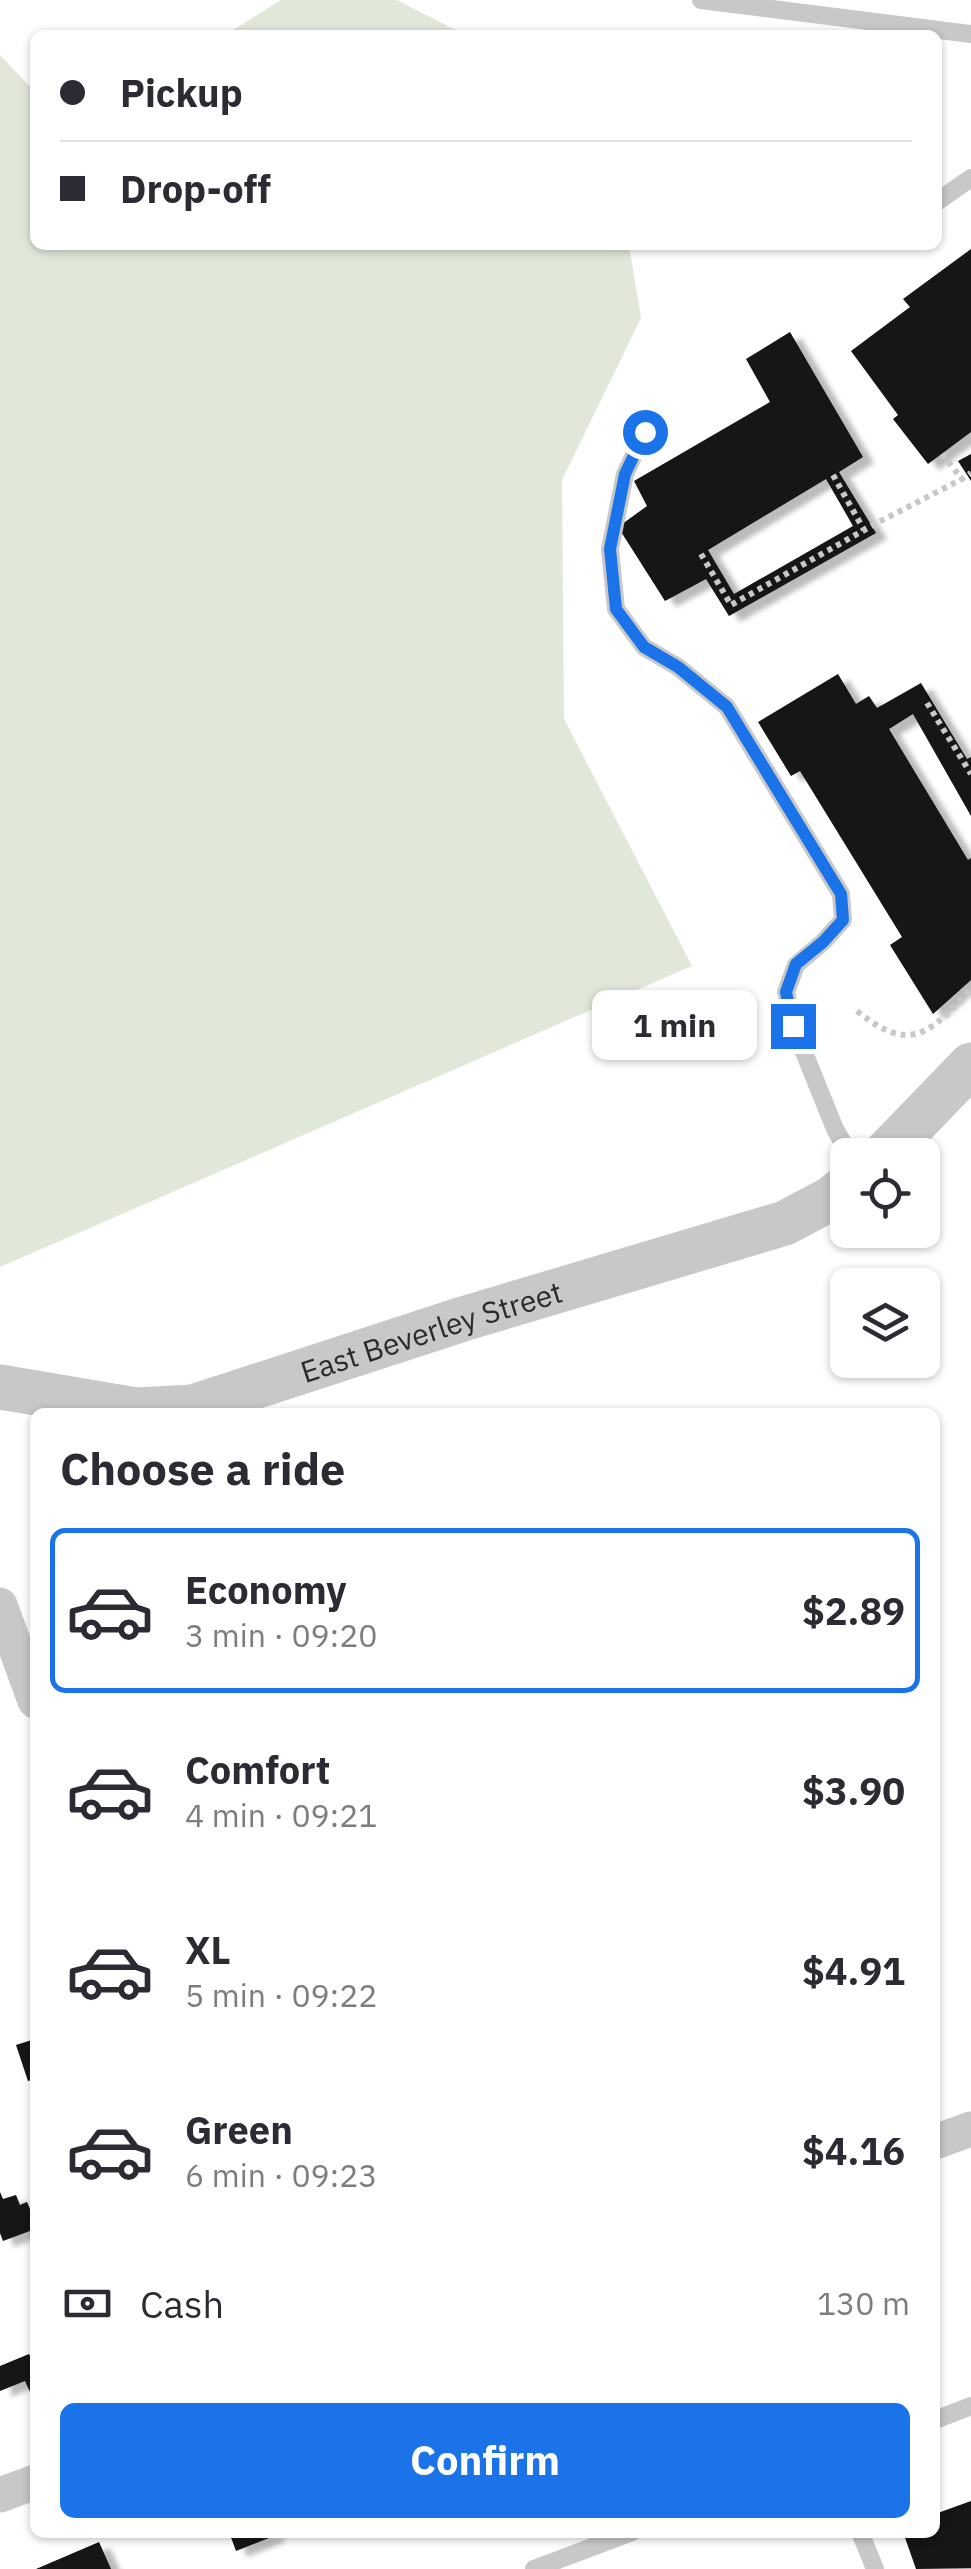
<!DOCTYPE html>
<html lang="en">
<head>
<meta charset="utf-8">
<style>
  :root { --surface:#fff; --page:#f2f2f3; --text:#2b2b33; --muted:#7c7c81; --line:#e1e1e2; --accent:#1a73e8 }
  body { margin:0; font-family:"IBM Plex Sans",sans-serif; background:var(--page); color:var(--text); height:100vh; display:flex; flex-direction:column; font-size:38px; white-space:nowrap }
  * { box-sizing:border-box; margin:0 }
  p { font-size:32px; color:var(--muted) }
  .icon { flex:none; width:55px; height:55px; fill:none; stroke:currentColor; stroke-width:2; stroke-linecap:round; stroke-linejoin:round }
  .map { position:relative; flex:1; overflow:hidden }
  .drawer { position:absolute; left:30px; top:1408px; width:910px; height:1130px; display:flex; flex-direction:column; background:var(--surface); border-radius:15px; box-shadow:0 2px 8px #0004 }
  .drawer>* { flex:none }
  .banner { position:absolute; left:30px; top:30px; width:912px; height:220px; border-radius:15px; box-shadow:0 2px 8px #0004; display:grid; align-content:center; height:220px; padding:0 30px; background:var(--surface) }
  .buttons { position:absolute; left:830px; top:1138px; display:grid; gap:20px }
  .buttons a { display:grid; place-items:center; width:110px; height:110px; border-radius:15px; background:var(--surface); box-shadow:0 2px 8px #0004; font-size:50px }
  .end { position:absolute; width:45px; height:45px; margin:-22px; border:12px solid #1a73e8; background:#fff; box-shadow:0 0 0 5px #fff }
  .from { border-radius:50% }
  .bubble { position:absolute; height:70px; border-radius:15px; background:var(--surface); box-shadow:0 2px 8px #0004; font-size:32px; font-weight:700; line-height:70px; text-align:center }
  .banner b { display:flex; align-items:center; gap:35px; height:95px; font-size:38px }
  .banner b+b { border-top:2px solid var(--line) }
  .banner i { width:25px; height:25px; background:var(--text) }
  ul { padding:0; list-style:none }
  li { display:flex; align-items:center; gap:30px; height:165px; margin:0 20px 15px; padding:0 10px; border:5px solid transparent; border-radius:15px }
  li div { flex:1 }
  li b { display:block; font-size:38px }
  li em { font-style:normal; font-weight:700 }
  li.active { border-color:var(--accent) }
  li>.icon { width:90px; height:90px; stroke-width:1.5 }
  h2 { padding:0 30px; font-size:45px; line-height:120px }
  .pay { display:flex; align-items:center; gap:25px; height:110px; padding:0 30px; font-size:38px }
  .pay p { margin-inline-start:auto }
  .cta { display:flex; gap:20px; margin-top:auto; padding:20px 30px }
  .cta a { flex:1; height:115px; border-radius:15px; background:var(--accent); color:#fff; font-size:40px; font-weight:700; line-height:115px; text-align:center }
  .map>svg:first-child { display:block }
  .green { fill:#e1e8da }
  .building { fill:#121212; fill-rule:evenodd; filter:url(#shadow) }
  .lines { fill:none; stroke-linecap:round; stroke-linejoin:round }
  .path { stroke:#c8c8c8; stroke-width:6; stroke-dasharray:5 5; stroke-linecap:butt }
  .service { stroke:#c8c8c8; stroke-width:18 }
  .minor { stroke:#c8c8c8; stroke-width:35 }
  .tertiary { stroke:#c8c8c8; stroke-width:45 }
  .route { stroke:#1a73e8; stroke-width:12 }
  .labels { text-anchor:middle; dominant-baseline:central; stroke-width:10; stroke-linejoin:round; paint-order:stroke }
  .street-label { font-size:30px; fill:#2b2b2b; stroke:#fff }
</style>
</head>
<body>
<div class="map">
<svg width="971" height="2569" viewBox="0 0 971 2569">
  <defs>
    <filter id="shadow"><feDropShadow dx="11" dy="6" stdDeviation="2.5" flood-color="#0004"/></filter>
  </defs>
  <rect width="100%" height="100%" fill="#fff"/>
  <g class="green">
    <polygon points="281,0 397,0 465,35 225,35"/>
    <polygon points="0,55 35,92 35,245 629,245 641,318 562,480 564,719 692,966 0,1267"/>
  </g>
  <g class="building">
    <polygon points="971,249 971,432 928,464 893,419 898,415 851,351 910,307 903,299"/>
    <path d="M790 332 863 457 839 472 876 533 729 616 706 579 665 601 618 527 647 506 634 481 770 402 746 359ZM826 479 853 526 734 594 708 550Z"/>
    <polygon points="971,454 971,481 958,461"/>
    <polygon points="838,674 856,704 869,696 877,708 921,683 967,759 971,757 971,816 913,714 889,729 968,860 971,858 971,980 933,1014 890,945 902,937 800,771 791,776 758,722"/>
    <polygon points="35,2039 35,2079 28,2081 16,2045"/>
    <polygon points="0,2192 3,2199 16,2195 20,2205 27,2202 35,2221 35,2229 3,2241 0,2233"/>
    <polygon points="29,2354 32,2360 35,2358 35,2392 31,2394 25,2381 0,2391 0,2366"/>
    <polygon points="971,2501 971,2568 916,2569 903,2532 935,2532 935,2514"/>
    <polygon points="229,2532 273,2532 274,2536 236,2551"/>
    <polygon points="99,2542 111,2569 36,2569"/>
  </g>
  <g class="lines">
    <g class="path">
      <polyline points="942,454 962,479 971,473"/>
      <polyline points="833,475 864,530"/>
      <polyline points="701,554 731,605 875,524 962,479"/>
      <polyline points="927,703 971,774"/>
      <path d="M857 1011C911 1055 930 1033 971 989"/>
    </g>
    <g class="service">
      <polyline points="701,0 971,34"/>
      <polyline points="938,201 971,178"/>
      <polyline points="645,432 625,474 610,549 616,609 644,647 678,667 727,707 841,894 843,920 823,942 796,965 786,992 793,1025 835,1129 850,1155"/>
      <polyline points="935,2420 971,2406"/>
      <polyline points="860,2532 875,2569"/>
      <polyline points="534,2569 632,2532"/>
    </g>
    <g class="minor">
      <polyline points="0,1605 35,1701"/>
      <polyline points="935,2142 971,2129"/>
      <polyline points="0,2495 35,2482"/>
    </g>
    <g class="tertiary">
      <polyline points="884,1155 971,1065"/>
      <path id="s1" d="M0 1387 136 1410 193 1407 463 1319 785 1223 832 1198 848 1185"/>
    </g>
  </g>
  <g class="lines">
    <polyline class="route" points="645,432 625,474 610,549 616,609 644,647 678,667 727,707 841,894 843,920 823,942 796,964 786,992 793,1026"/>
  </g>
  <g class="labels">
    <g class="street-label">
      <text stroke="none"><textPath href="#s1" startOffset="445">East Beverley Street</textPath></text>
    </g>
  </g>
</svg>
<div class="buttons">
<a><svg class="icon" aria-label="locate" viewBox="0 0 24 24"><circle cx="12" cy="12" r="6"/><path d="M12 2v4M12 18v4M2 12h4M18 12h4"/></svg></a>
<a><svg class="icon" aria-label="layers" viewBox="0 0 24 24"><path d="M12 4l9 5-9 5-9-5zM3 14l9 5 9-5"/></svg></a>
</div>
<i class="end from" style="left:645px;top:432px"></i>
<i class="end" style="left:793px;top:1026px"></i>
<div class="bubble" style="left:592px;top:990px;width:165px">1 min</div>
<div class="banner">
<b><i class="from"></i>Pickup</b>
<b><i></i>Drop-off</b>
</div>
<section class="drawer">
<h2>Choose a ride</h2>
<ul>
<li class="active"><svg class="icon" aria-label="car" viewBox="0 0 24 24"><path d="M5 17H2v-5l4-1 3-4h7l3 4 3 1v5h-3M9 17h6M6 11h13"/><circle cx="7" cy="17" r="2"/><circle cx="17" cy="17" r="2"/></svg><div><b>Economy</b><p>3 min · 09:20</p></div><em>$2.89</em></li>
<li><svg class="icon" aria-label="car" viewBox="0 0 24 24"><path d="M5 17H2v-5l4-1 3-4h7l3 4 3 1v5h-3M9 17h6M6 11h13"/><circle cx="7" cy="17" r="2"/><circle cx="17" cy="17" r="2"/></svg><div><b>Comfort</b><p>4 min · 09:21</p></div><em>$3.90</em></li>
<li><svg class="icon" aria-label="car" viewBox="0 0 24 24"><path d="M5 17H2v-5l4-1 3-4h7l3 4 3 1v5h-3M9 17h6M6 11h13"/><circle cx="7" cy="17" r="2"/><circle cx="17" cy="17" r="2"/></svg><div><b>XL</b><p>5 min · 09:22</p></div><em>$4.91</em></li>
<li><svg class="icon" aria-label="car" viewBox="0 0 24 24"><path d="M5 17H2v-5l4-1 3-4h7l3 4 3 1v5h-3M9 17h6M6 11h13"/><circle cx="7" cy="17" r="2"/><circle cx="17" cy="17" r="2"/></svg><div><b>Green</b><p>6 min · 09:23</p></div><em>$4.16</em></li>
</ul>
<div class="pay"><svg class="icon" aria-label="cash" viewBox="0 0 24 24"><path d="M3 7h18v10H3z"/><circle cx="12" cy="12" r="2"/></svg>Cash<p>130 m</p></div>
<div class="cta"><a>Confirm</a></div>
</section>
</div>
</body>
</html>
